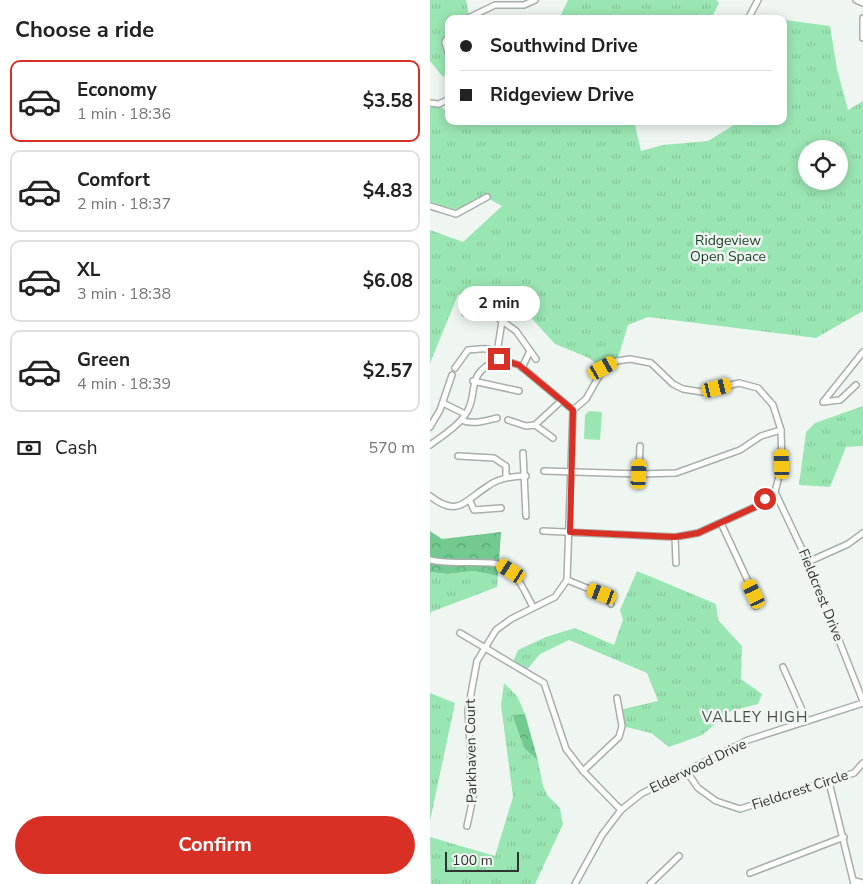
<!DOCTYPE html>
<html lang="en">
<head>
<meta charset="utf-8">
<style>
  :root { --surface:#fff; --page:#f6f6f6; --text:#222; --muted:#767676; --line:#e0e0e0; --accent:#d93025 }
  body { margin:0; font-family:"Nunito Sans",sans-serif; background:var(--page); color:var(--text); height:100vh; display:flex; flex-direction:column; font-size:19px; white-space:nowrap }
  * { box-sizing:border-box; margin:0 }
  p { font-size:16px; color:var(--muted) }
  .icon { flex:none; width:28px; height:28px; fill:none; stroke:currentColor; stroke-width:2; stroke-linecap:round; stroke-linejoin:round }
  .map { position:relative; flex:1; overflow:hidden }
  .drawer { display:flex; flex-direction:column; background:var(--surface); width:430px }
  .drawer>* { flex:none }
  .banner { position:absolute; left:15px; top:15px; width:342px; height:110px; border-radius:10px; box-shadow:0 2px 12px #0003; display:grid; align-content:center; height:110px; padding:0 15px; background:var(--surface) }
  .tools { position:absolute; left:368px; top:140px; display:grid; gap:10px }
  .tools a { display:grid; place-items:center; width:50px; height:50px; border-radius:50%; background:var(--surface); box-shadow:0 2px 12px #0003; font-size:25px }
  .scale { position:absolute; left:15px; bottom:12px; width:74px; box-sizing:border-box; padding-left:5px; border:2px solid #303331; border-top:0; font-size:14px; line-height:18px; white-space:nowrap; color:#303331; -webkit-text-stroke:4px #eff6f1; paint-order:stroke }
  .end { position:absolute; width:22px; height:22px; margin:-11px; border:6px solid #d93025; background:#fff; box-shadow:0 0 0 2px #fff }
  .from { border-radius:50% }
  .bubble { position:absolute; height:35px; border-radius:18px; background:var(--surface); box-shadow:0 2px 12px #0003; font-size:16px; font-weight:700; line-height:35px; text-align:center }
  .car { position:absolute; width:15px; height:30px; margin:-15px -8px; border-radius:6px; box-shadow:0 0 4px 1px #0007; background:linear-gradient(#f5c518 24%,#345 0 40%,#f5c518 0 76%,#345 0 86%,#f5c518 0) }
  .banner b { display:flex; align-items:center; gap:18px; height:48px; font-size:19px }
  .banner b+b { border-top:1px solid var(--line) }
  .banner i { width:12px; height:12px; background:var(--text) }
  ul { padding:0; list-style:none }
  li { display:flex; align-items:center; gap:15px; height:82px; margin:0 10px 8px; padding:0 5px; border:2px solid var(--line); border-radius:10px }
  li div { flex:1 }
  li b { display:block; font-size:19px }
  li em { font-style:normal; font-weight:700 }
  li.on { border-color:var(--accent) }
  li>.icon { width:45px; height:45px; stroke-width:1.5 }
  h2 { padding:0 15px; font-size:22px; line-height:60px }
  .pay { display:flex; align-items:center; gap:12px; height:55px; padding:0 15px; font-size:19px }
  .pay p { margin-inline-start:auto }
  .primary-button { display:flex; gap:10px; margin-top:auto; padding:10px 15px }
  .primary-button a { flex:1; height:58px; border-radius:30px; background:var(--accent); color:#fff; font-size:20px; font-weight:700; line-height:58px; text-align:center }
  main { display:flex; flex:1; min-height:0 }
  .map>svg:first-child { display:block }
  .grass { fill:url(#grass-tufts); fill-rule:evenodd }
  .forest { fill:url(#forest-crowns) }
  .garden { fill:#9ae6b2 }
  .lines { fill:none; stroke-linecap:round; stroke-linejoin:round }
  .street-casing { stroke:#a8afaa; stroke-width:8 }
  .street { stroke:#fff; stroke-width:5 }
  .route { stroke:#d93025; stroke-width:6 }
  .labels { text-anchor:middle; dominant-baseline:central; stroke-width:5; stroke-linejoin:round; paint-order:stroke }
  .park-label { font-size:14px; fill:#1c4129; stroke:#eff6f1 }
  .street-label { font-size:14px; fill:#303331; stroke:#eff6f1 }
  .neighbourhood-label { font-size:15px; letter-spacing:1px; fill:#494e4a; stroke:#eff6f1 }
</style>
</head>
<body>
<main>
<section class="drawer">
<h2>Choose a ride</h2>
<ul>
<li class="on"><svg class="icon" aria-label="car" viewBox="0 0 24 24"><path d="M5 17H2v-5l4-1 3-4h7l3 4 3 1v5h-3M9 17h6M6 11h13"/><circle cx="7" cy="17" r="2"/><circle cx="17" cy="17" r="2"/></svg><div><b>Economy</b><p>1 min · 18:36</p></div><em>$3.58</em></li>
<li><svg class="icon" aria-label="car" viewBox="0 0 24 24"><path d="M5 17H2v-5l4-1 3-4h7l3 4 3 1v5h-3M9 17h6M6 11h13"/><circle cx="7" cy="17" r="2"/><circle cx="17" cy="17" r="2"/></svg><div><b>Comfort</b><p>2 min · 18:37</p></div><em>$4.83</em></li>
<li><svg class="icon" aria-label="car" viewBox="0 0 24 24"><path d="M5 17H2v-5l4-1 3-4h7l3 4 3 1v5h-3M9 17h6M6 11h13"/><circle cx="7" cy="17" r="2"/><circle cx="17" cy="17" r="2"/></svg><div><b>XL</b><p>3 min · 18:38</p></div><em>$6.08</em></li>
<li><svg class="icon" aria-label="car" viewBox="0 0 24 24"><path d="M5 17H2v-5l4-1 3-4h7l3 4 3 1v5h-3M9 17h6M6 11h13"/><circle cx="7" cy="17" r="2"/><circle cx="17" cy="17" r="2"/></svg><div><b>Green</b><p>4 min · 18:39</p></div><em>$2.57</em></li>
</ul>
<div class="pay"><svg class="icon" aria-label="cash" viewBox="0 0 24 24"><path d="M3 7h18v10H3z"/><circle cx="12" cy="12" r="2"/></svg>Cash<p>570 m</p></div>
<div class="primary-button"><a>Confirm</a></div>
</section>
<div class="map">
<svg width="433" height="884" viewBox="0 0 433 884">
  <defs>
    <pattern id="grass-tufts" width="24" height="20" patternUnits="userSpaceOnUse" patternTransform="scale(1.25)"><rect width="24" height="20" fill="#9ae6b2"/><path d="M3 7l-1-3M5 7V3M7 7l1-3M15 17l-1-3M17 17v-4M19 17l1-3" fill="none" stroke="#85c69a"/></pattern>
    <pattern id="forest-crowns" width="20" height="18" patternUnits="userSpaceOnUse" patternTransform="scale(1.25)"><rect width="20" height="18" fill="#72ca90"/><path d="M2 6a3 3 0 1 1 6 0M12 15a3 3 0 1 1 6 0" fill="none" stroke="#5ea576"/></pattern>
  </defs>
  <rect width="100%" height="100%" fill="#eff6f1"/>
  <g class="grass">
    <polygon points="0,0 36,0 39,16 52,19 19,19 19,73 13,77 0,61"/>
    <polygon points="138,0 286,0 289,3 281,19 129,19"/>
    <path d="M355 20 400 26 407 69 418 110 433 101V311L386 338 218 317 198 325 187 361 173 369 159 358 125 344 93 309 62 292 28 295 0 363V230L33 242 72 206 57 198 26 214 0 206V103L9 104 19 115V121L26 123 29 121H204L211 151 233 145 278 141 304 125 305 121H354ZM376 149H409V181H376Z"/>
    <polygon points="433,406 433,446 416,447 400,487 369,485 376,432 385,423"/>
    <polygon points="44,571 68,576 67,587 1,612 0,616 0,572 18,574"/>
    <polygon points="207,571 286,604 288,620 312,646 311,679 332,694 328,704 301,711 272,735 239,747 221,733 192,726 189,710 228,701 217,673 139,640 110,654 95,672 82,664 88,650 116,637 145,628 184,645 193,620 190,610"/>
    <polygon points="74,683 87,696 95,714 82,716 94,748 108,761 113,786 118,796 130,808 133,824 105,884 1,884 0,837 65,856 83,797 71,705"/>
    <polygon points="0,693 25,703 0,821"/>
  </g>
  <g class="forest">
    <polygon points="0,531 12,539 71,532 68,576 44,571 18,574 0,572"/>
    <polygon points="95,714 108,761 94,748 82,715"/>
  </g>
  <polygon class="garden" points="159,411 172,412 170,440 154,439 155,415"/>
  <g class="lines">
    <defs>
      <g id="street">
        <polyline points="426,0 433,3"/>
        <polyline points="433,18 433,38"/>
        <polyline points="36,19 65,5 94,5 105,0"/>
        <polyline points="318,19 328,0"/>
        <polyline points="19,36 15,42 19,56"/>
        <polyline points="0,103 9,104 19,99"/>
        <polyline points="0,206 26,214 57,197"/>
        <polyline points="35,313 64,315 86,331 106,359"/>
        <polyline points="67,353 72,321"/>
        <path d="M25 368 38 350C51 349 64 345 69 359"/>
        <polyline points="92,368 100,351"/>
        <polyline points="43,381 89,391"/>
        <polyline points="426,385 410,400 393,402 433,352"/>
        <polyline points="13,403 35,414"/>
        <path d="M31 420C43 425 55 421 67 418"/>
        <polyline points="78,420 96,426 105,425 123,438"/>
        <polyline points="105,425 131,401"/>
        <polyline points="0,427 10,410 22,375"/>
        <path d="M0 445C11 437 24 429 33 418 52 394 31 376 69 359L89 365 143 410"/>
        <polyline points="93,453 96,516"/>
        <polyline points="28,456 64,458 76,466 76,477"/>
        <polyline points="114,471 209,474 246,473 310,450 331,436 351,430"/>
        <polyline points="209,474 210,446"/>
        <polyline points="345,492 378,562 433,701"/>
        <path d="M0 496C28 518 34 501 58 486 69 478 82 476 96 476"/>
        <polyline points="40,501 44,510 71,508"/>
        <polyline points="291,523 324,594 326,606"/>
        <polyline points="113,531 245,537 268,533 325,507 345,492 352,464 351,430 343,405 328,388 309,383 272,392 253,389 243,384 221,363 200,359 187,361 173,369 156,399 143,410"/>
        <polyline points="245,537 246,563"/>
        <path d="M0 560C24 567 65 556 80 570 90 579 97 596 103 607"/>
        <polyline points="378,562 418,544 433,533"/>
        <polyline points="137,580 172,594 181,604"/>
        <polyline points="30,633 114,683 136,749 153,771 191,810"/>
        <polyline points="353,667 377,721"/>
        <polyline points="153,771 189,737 192,726 187,698"/>
        <polyline points="257,772 268,788 286,801 310,809 424,773 433,763"/>
        <polyline points="399,782 424,884"/>
        <polyline points="37,826 43,798 38,710 47,661 66,630 81,619 125,597 137,580 143,410"/>
        <polyline points="320,873 414,837"/>
        <polyline points="425,881 433,883"/>
        <polyline points="145,884 172,835 191,810 211,794 318,740 433,703"/>
        <polyline points="220,884 249,856"/>
      </g>
    </defs>
    <use href="#street" class="street-casing"/>
    <use href="#street" class="street"/>
  </g>
  <g class="lines">
    <polyline class="route" points="69,359 89,365 143,410 140,532 245,537 268,533 325,507 335,499"/>
  </g>
  <g class="labels">
    <g class="park-label">
      <text x="298" y="240">Ridgeview<tspan x="298" dy="16">Open Space</tspan></text>
    </g>
    <g class="street-label">
      <text transform="translate(391 595) rotate(68)">Fieldcrest Drive</text>
      <text transform="translate(41 751) rotate(-91)">Parkhaven Court</text>
      <text transform="translate(268 766) rotate(-26)">Elderwood Drive</text>
      <text transform="translate(370 790) rotate(-18)">Fieldcrest Circle</text>
    </g>
    <g class="neighbourhood-label">
      <text x="325" y="717">VALLEY HIGH</text>
    </g>
  </g>
</svg>
<div class="tools">
<a><svg class="icon" aria-label="locate" viewBox="0 0 24 24"><circle cx="12" cy="12" r="6"/><path d="M12 2v4M12 18v4M2 12h4M18 12h4"/></svg></a>
</div>
<div class="scale">100 m</div>
<i class="end from" style="left:335px;top:499px"></i>
<i class="end" style="left:69px;top:359px"></i>
<div class="bubble" style="left:28px;top:286px;width:82px">2 min</div>
<i class="car" style="left:173px;top:368px;rotate:60deg"></i>
<i class="car" style="left:287px;top:388px;rotate:76deg"></i>
<i class="car" style="left:352px;top:464px;rotate:358deg"></i>
<i class="car" style="left:209px;top:474px;rotate:3deg"></i>
<i class="car" style="left:81px;top:571px;rotate:303deg"></i>
<i class="car" style="left:172px;top:594px;rotate:291deg"></i>
<i class="car" style="left:324px;top:594px;rotate:335deg"></i>
<div class="banner">
<b><i class="from"></i>Southwind Drive</b>
<b><i></i>Ridgeview Drive</b>
</div>
</div>
</main>
</body>
</html>
